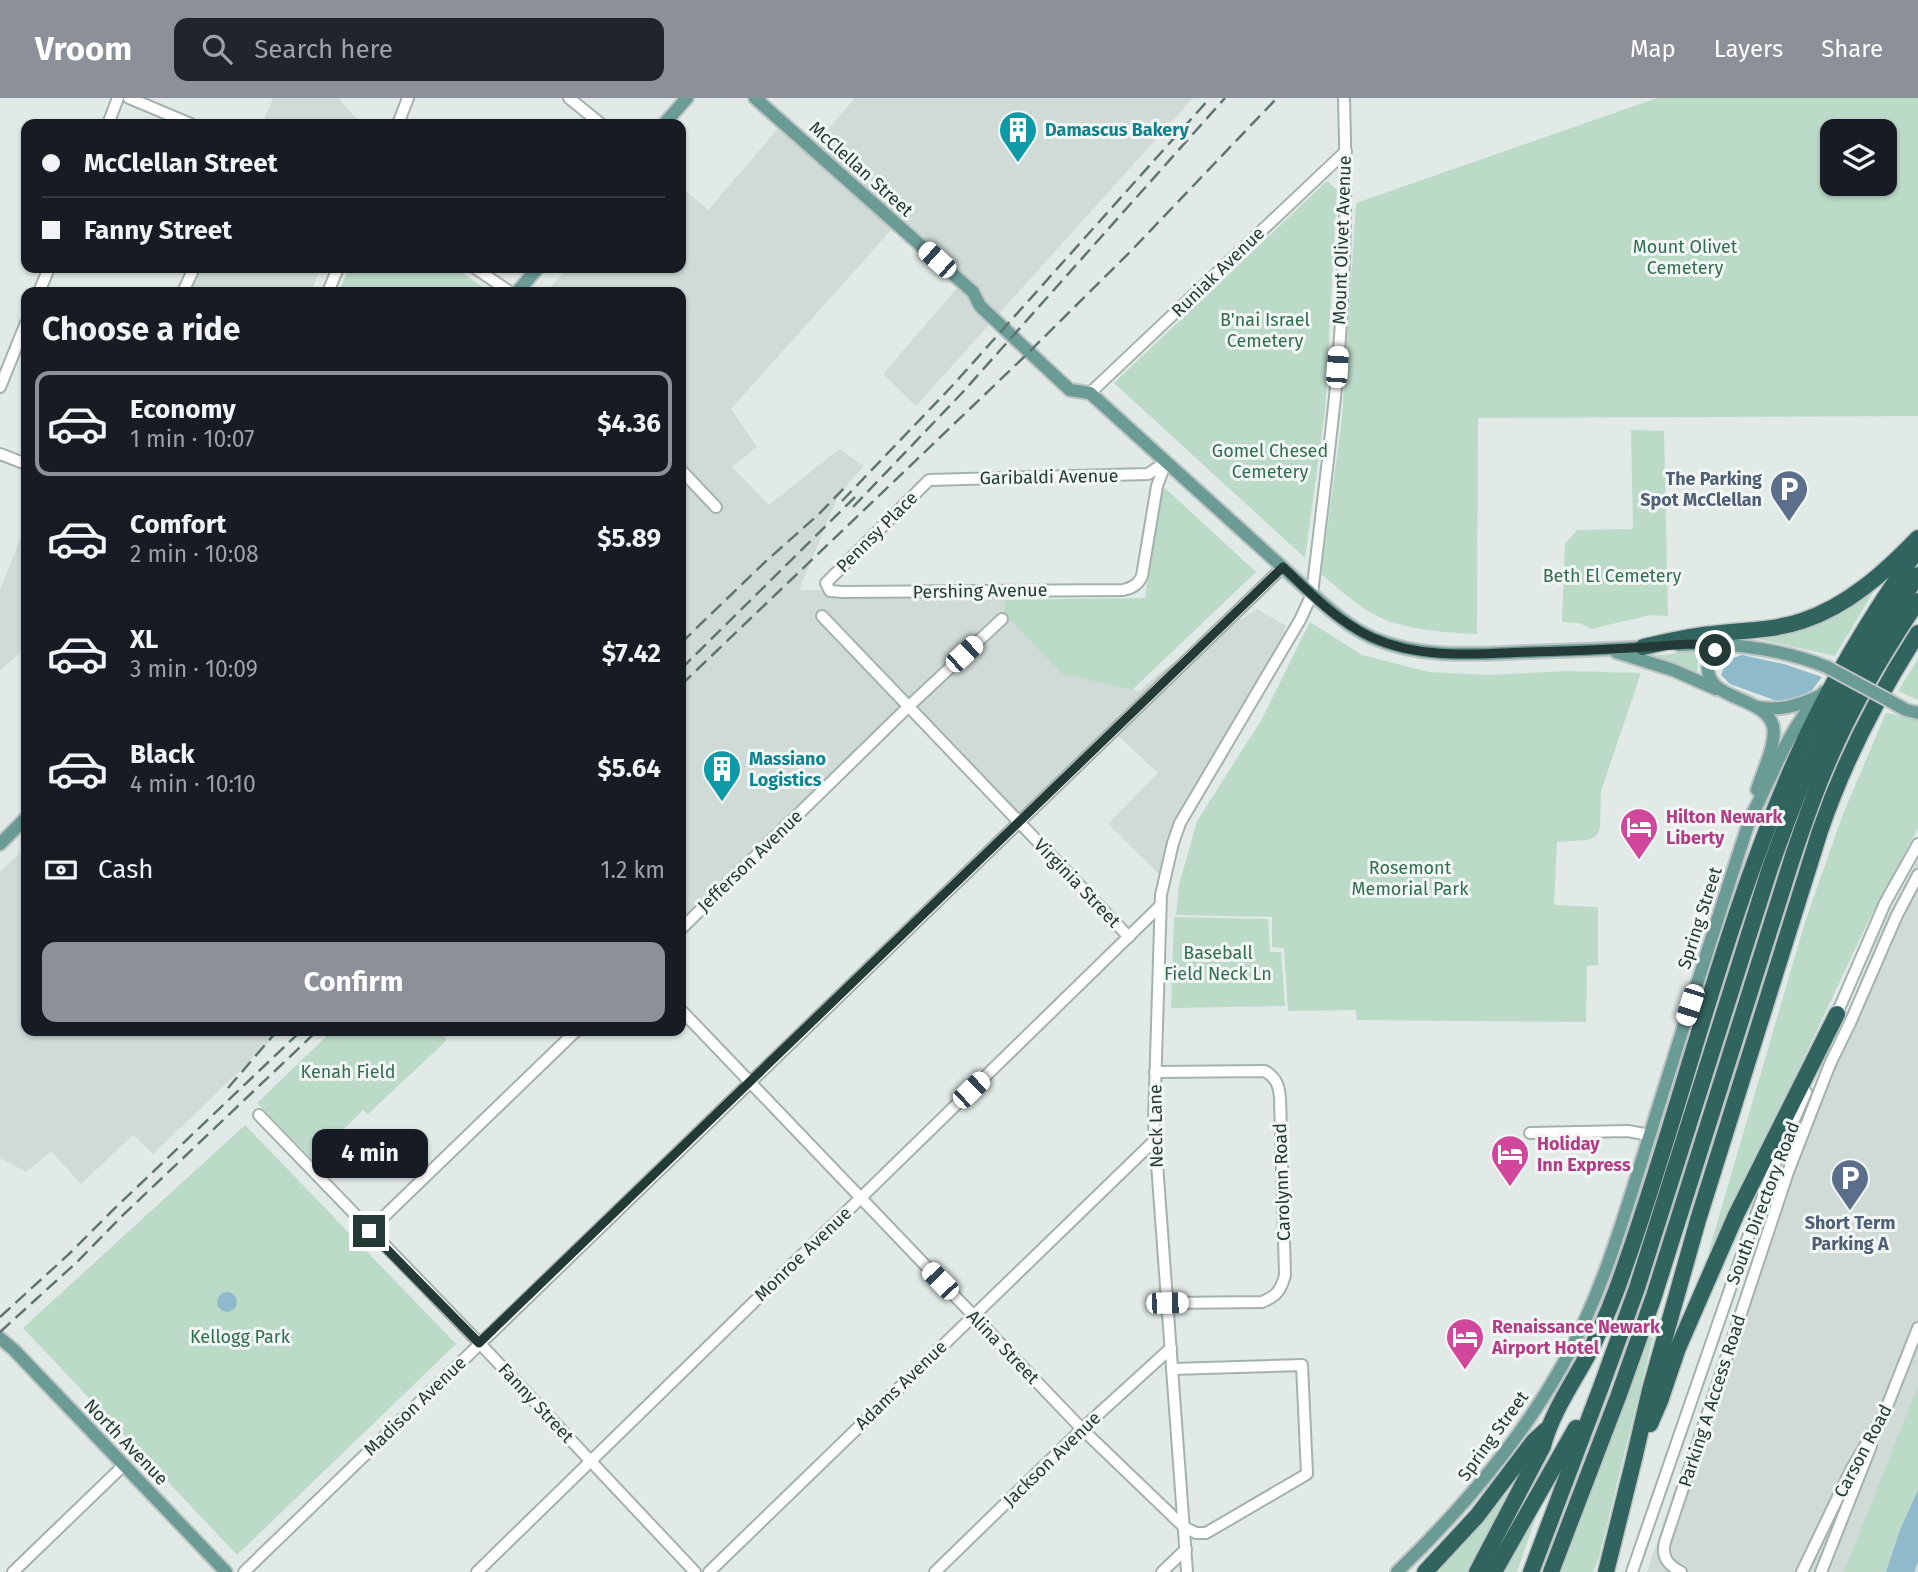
<!DOCTYPE html>
<html lang="en">
<head>
<meta charset="utf-8">
<style>
  :root { --surface:#171b24; --page:#20242c; --text:#f1f3f6; --muted:#9ea1a6; --line:#363941; --accent:#8c9099 }
  body { margin:0; font-family:"Fira Sans",sans-serif; background:var(--page); color:var(--text); height:100vh; display:flex; flex-direction:column; font-size:26px; white-space:nowrap }
  * { box-sizing:border-box; margin:0 }
  p { font-size:23px; color:var(--muted) }
  .icon { flex:none; width:38px; height:38px; fill:none; stroke:currentColor; stroke-width:2; stroke-linecap:round; stroke-linejoin:round }
  .map { position:relative; flex:1; overflow:hidden }
  .details { position:absolute; left:21px; top:189px; width:665px; height:749px; display:flex; flex-direction:column; background:var(--surface); border-radius:14px; box-shadow:0 2px 5px #0004 }
  .details>* { flex:none }
  .hud { position:absolute; left:21px; top:21px; width:665px; height:154px; border-radius:14px; box-shadow:0 2px 5px #0004; display:grid; align-content:center; height:154px; padding:0 21px; background:var(--surface) }
  .fabs { position:absolute; left:1820px; top:21px; display:grid; gap:14px }
  .fabs a { display:grid; place-items:center; width:77px; height:77px; border-radius:14px; background:var(--surface); box-shadow:0 2px 5px #0004; font-size:35px }
  .end { position:absolute; width:32px; height:32px; margin:-16px; border:9px solid #233a36; background:#fff; box-shadow:0 0 0 4px #fff }
  .from { border-radius:50% }
  .bubble { position:absolute; height:49px; border-radius:14px; background:var(--surface); box-shadow:0 2px 5px #0004; font-size:23px; font-weight:700; line-height:49px; text-align:center }
  .car { position:absolute; width:21px; height:42px; margin:-21px -10px; border-radius:9px; box-shadow:0 0 5px 2px #0007; background:linear-gradient(#fff 24%,#345 0 40%,#fff 0 76%,#345 0 86%,#fff 0) }
  .hud b { display:flex; align-items:center; gap:24px; height:66px; font-size:26px }
  .hud b+b { border-top:2px solid var(--line) }
  .hud i { width:18px; height:18px; background:var(--text) }
  ul { padding:0; list-style:none }
  li { display:flex; align-items:center; gap:21px; height:105px; margin:0 14px 10px; padding:0 7px; border:4px solid transparent; border-radius:14px }
  li div { flex:1 }
  li b { display:block; font-size:26px }
  li em { font-style:normal; font-weight:700 }
  li.active { border-color:var(--accent) }
  li>.icon { width:63px; height:63px; stroke-width:1.5 }
  h2 { padding:0 21px; font-size:32px; line-height:84px }
  .pay { display:flex; align-items:center; gap:18px; height:77px; padding:0 21px; font-size:26px }
  .pay p { margin-inline-start:auto }
  .cta { display:flex; gap:14px; margin-top:auto; padding:14px 21px }
  .cta a { flex:1; height:80px; border-radius:14px; background:var(--accent); color:#fff; font-size:28px; font-weight:700; line-height:80px; text-align:center }
  header { display:flex; align-items:center; gap:42px; box-sizing:border-box; height:98px; padding:0 35px; background:var(--accent); color:#fff }
  header strong { font-size:33px }
  nav { display:flex; gap:38px; margin-inline-start:auto; font-size:24px }
  .search { width:490px; height:63px; background:var(--page); display:flex; align-items:center; gap:18px; box-sizing:border-box; padding:0 24px; border-radius:14px; color:var(--muted); font-size:26px }
  .map>svg:first-child { display:block }
  .built { fill:#d0dad7 }
  .green { fill:#bcdac8; fill-rule:evenodd }
  .water { fill:#8ebacb }
  .lines { fill:none; stroke-linecap:round; stroke-linejoin:round }
  .minor-casing { stroke:#a4b2ae; stroke-width:14 }
  .major-casing { stroke:#bdc4c3; stroke-width:16 }
  .highway-casing { stroke:#bdc4c3; stroke-width:19 }
  .minor { stroke:#fff; stroke-width:10 }
  .major { stroke:#6a9c95; stroke-width:12 }
  .highway { stroke:#31635f; stroke-width:16 }
  .rail { stroke:#5e7572; stroke-width:2.5; stroke-dasharray:14 7; stroke-linecap:butt }
  .major-bridge-casing { stroke:#bdc4c3; stroke-width:16; stroke-linecap:butt }
  .major-bridge { stroke:#6a9c95; stroke-width:12 }
  .route { stroke:#233a36; stroke-width:9 }
  .labels { text-anchor:middle; dominant-baseline:central; stroke-width:6; stroke-linejoin:round; paint-order:stroke }
  .culture-label { font-size:18px; font-weight:bold; fill:#0d838f; stroke:#f2f7f5; text-anchor:start }
  .street-label { font-size:18px; fill:#233a36; stroke:#f2f7f5 }
  .park-label { font-size:18px; fill:#316d4f; stroke:#f2f7f5 }
  .service-label { font-size:18px; font-weight:bold; fill:#4e5e75; stroke:#f2f7f5; text-anchor:end }
  .hotel-label { font-size:18px; font-weight:bold; fill:#b23c85; stroke:#f2f7f5; text-anchor:start }
</style>
</head>
<body>
<header>
<strong>Vroom</strong>
<div class="search"><svg class="icon" aria-label="search" viewBox="0 0 24 24"><circle cx="10" cy="10" r="6"/><path d="M15 15l6 6"/></svg>Search here</div>
<nav><a>Map</a><a>Layers</a><a>Share</a></nav>
</header>
<div class="map">
<svg width="1918" height="1474" viewBox="0 0 1918 1474">
  <rect width="100%" height="100%" fill="#e1eae7"/>
  <g class="built">
    <polygon points="273,0 338,0 362,26 262,26"/>
    <polygon points="855,0 1193,0 916,308 883,276 964,182 901,121 731,311 757,349 732,369 769,407 839,351 864,368 839,396 799,492 1006,495 1004,516 1062,576 1139,593 1167,569 1257,511 1286,528 1270,577 1167,753 1165,782 1108,726 1158,675 1113,633 1022,720 914,608 681,830 681,194 546,194 568,170 681,170 681,89 708,112 783,25 813,49"/>
    <polygon points="202,170 321,170 311,194 191,194"/>
    <polygon points="26,426 26,549 0,573 0,492"/>
    <polygon points="26,749 26,933 281,933 153,1056 133,1037 81,1086 51,1053 26,1074 0,1060 0,774"/>
    <polygon points="1918,762 1918,1474 1647,1474 1700,1316 1774,1109 1819,996 1853,901 1885,822"/>
  </g>
  <g class="green">
    <path d="M1657 0H1918V318L1478 320 1477 536C1444 534 1410 533 1379 519 1357 508 1339 491 1321 476L1342 321 1356 105ZM1832 33H1885V86H1832Z"/>
    <polygon points="1327,83 1337,92 1325,314 1305,460 1114,285"/>
    <polygon points="349,170 455,170 486,191 489,194 339,194"/>
    <polygon points="1631,332 1664,333 1668,518 1651,517 1591,531 1580,525 1562,524 1565,446 1577,432 1633,431"/>
    <polygon points="1165,390 1256,474 1132,592 1062,576 1004,516 1005,502 1145,500 1161,392"/>
    <polygon points="1874,493 1835,558 1754,540 1810,528"/>
    <polygon points="1310,524 1362,557 1429,574 1489,577 1566,573 1641,575 1601,693 1600,729 1598,735 1595,739 1587,742 1557,744 1554,807 1598,809 1598,867 1587,868 1586,924 1357,922 1356,912 1288,913 1284,850 1272,849 1272,819 1176,817 1179,787 1197,723 1262,621"/>
    <polygon points="1699,553 1697,576 1649,558"/>
    <polygon points="1918,561 1918,602 1898,593"/>
    <polygon points="1886,615 1918,621 1918,730 1866,828 1792,985 1708,1156 1805,824 1843,716"/>
    <polygon points="1174,819 1268,821 1270,854 1281,854 1285,908 1171,910"/>
    <polygon points="332,933 438,933 447,942 368,1016 363,1012 313,1062 257,1005"/>
    <polygon points="245,1027 456,1246 237,1457 23,1230"/>
    <polygon points="1647,1238 1653,1240 1599,1459 1593,1474 1556,1474"/>
    <polygon points="1918,1288 1918,1392 1900,1432 1886,1474 1844,1474"/>
    <polygon points="1510,1392 1468,1474 1434,1474"/>
    <polygon points="1539,1410 1517,1474 1500,1474"/>
  </g>
  <g class="water">
    <polygon points="1742,557 1784,566 1822,579 1812,592 1797,600 1777,603 1730,586 1721,577 1727,562"/>
    <circle cx="227" cy="1204" r="10"/>
    <polygon points="1918,1392 1918,1464 1914,1474 1886,1474 1900,1432"/>
  </g>
  <g class="lines">
    <defs>
      <g id="minor">
        <polyline points="129,0 191,26"/>
        <polyline points="569,0 601,26"/>
        <polyline points="108,26 118,0"/>
        <polyline points="398,26 408,0"/>
        <polyline points="475,170 510,194"/>
        <polyline points="39,194 49,170"/>
        <polyline points="183,194 194,170"/>
        <polyline points="328,194 338,170"/>
        <polyline points="0,289 26,225"/>
        <polyline points="1090,295 1346,53"/>
        <polyline points="0,356 26,366"/>
        <path d="M1166 364 1157 388 1142 478C1138 487 1132 490 1123 492L843 494 830 493 826 485 929 382 1148 376Z"/>
        <polyline points="681,372 716,409"/>
        <polyline points="822,518 1129,839"/>
        <polyline points="681,831 908,609 1002,521"/>
        <polyline points="681,912 1082,1331 1184,1429 1196,1435 1206,1435 1307,1376 1302,1267 1172,1271"/>
        <polyline points="1835,920 1885,805 1918,746"/>
        <path d="M1155 974 1265 973C1276 980 1279 987 1280 1000L1285 1177C1281 1192 1277 1198 1262 1204L1167 1205"/>
        <polyline points="259,1017 487,1253 695,1474"/>
        <polyline points="1530,1035 1628,1033 1649,1037"/>
        <polyline points="369,1133 576,933"/>
        <polyline points="13,1474 124,1367"/>
        <polyline points="244,1474 1283,469"/>
        <polyline points="477,1474 1160,808"/>
        <polyline points="709,1474 1155,1042"/>
        <polyline points="935,1474 1082,1331 1171,1250"/>
        <polyline points="1162,1474 1186,1451"/>
        <path d="M1187 1474 1154 1025 1161 797 1173 745 1180 725 1300 522 1312 496C1320 427 1329 358 1336 289 1345 193 1347 96 1344 0"/>
        <polyline points="1632,1474 1746,1145 1774,1068 1806,994"/>
        <path d="M1681 1474C1668 1467 1661 1459 1665 1444L1788 1074 1830 966 1850 925 1897 817 1918 777"/>
        <polyline points="1802,1474 1852,1370 1884,1316 1918,1230"/>
        <polyline points="1821,1474 1871,1348"/>
      </g>
      <g id="major">
        <path d="M755 0 973 194 980 208 1070 292 1090 295 1312 496C1331 513 1349 529 1373 540 1422 561 1475 556 1527 554 1568 553 1609 551 1651 549"/>
        <polyline points="664,26 687,0"/>
        <polyline points="517,194 538,170"/>
        <path d="M1679 547C1729 544 1781 551 1827 569"/>
        <path d="M1724 547C1715 552 1709 558 1708 568 1705 603 1764 597 1773 628 1777 645 1762 675 1757 692"/>
        <polyline points="1616,554 1673,572 1716,591"/>
        <polyline points="1890,603 1906,612 1918,615"/>
        <path d="M1757 609C1779 613 1797 608 1817 599"/>
        <polyline points="0,746 26,720"/>
        <polyline points="0,1240 14,1252 226,1474"/>
        <path d="M1397 1474C1461 1412 1518 1346 1562 1268 1603 1195 1625 1115 1650 1036 1683 930 1716 824 1751 718 1759 705 1764 691 1771 678 1784 648 1801 615 1825 593"/>
      </g>
      <g id="highway">
        <path d="M1643 549C1666 544 1689 538 1712 536 1742 532 1772 533 1802 523 1848 508 1885 474 1918 440"/>
        <polyline points="1650,1326 1660,1303 1678,1250 1736,1117 1837,916"/>
        <polyline points="1425,1474 1477,1418 1533,1344 1546,1332"/>
        <path d="M1477 1474 1543 1348C1552 1313 1575 1282 1592 1249 1604 1224 1615 1198 1624 1171 1684 1002 1723 825 1796 661 1829 587 1871 517 1918 451"/>
        <polyline points="1494,1474 1576,1330"/>
        <path d="M1531 1474 1601 1289 1637 1190 1770 770C1784 731 1798 692 1816 655 1844 592 1880 534 1918 477"/>
        <path d="M1551 1474 1618 1299 1654 1198 1792 761C1803 728 1814 696 1828 664 1852 608 1884 553 1918 503"/>
        <path d="M1606 1474 1634 1361 1650 1292 1698 1122 1820 733C1844 663 1878 597 1918 535"/>
      </g>
    </defs>
    <use href="#minor" class="minor-casing"/>
    <use href="#major" class="major-casing"/>
    <use href="#highway" class="highway-casing"/>
    <use href="#minor" class="minor"/>
    <use href="#major" class="major"/>
    <use href="#highway" class="highway"/>
    <g class="rail">
      <polyline points="842,403 953,287 1210,0"/>
      <polyline points="853,409 962,295 1225,0"/>
      <polyline points="681,545 765,464 819,416 846,388"/>
      <polyline points="681,571 855,399"/>
      <polyline points="681,587 1024,259 1130,154 1277,0"/>
      <polyline points="228,990 277,933"/>
      <polyline points="0,1219 69,1156 114,1111 301,933"/>
      <polyline points="0,1234 77,1164 122,1118 317,933"/>
    </g>
    <defs>
      <polyline id="major-bridge" points="1827,569 1890,603"/>
    </defs>
    <use href="#major-bridge" class="major-bridge-casing"/>
    <use href="#major-bridge" class="major-bridge"/>
  </g>
  <g class="lines">
    <path class="route" d="M369 1133 479 1245 1283 469C1310 495 1337 523 1371 539 1421 562 1476 556 1529 554 1582 553 1636 550 1689 546L1724 547 1715 552"/>
  </g>
  <defs>
    <symbol id="building-pin" viewBox="-11 -11 22 30"><path d="M0 17L-7.5 6A9.5 9.5 0 1 1 7.5 6Z" fill="#0f9aa8" stroke="#f2f7f5"/><path d="M-4-6H4V6H1V3H-1V6H-4ZM-2.5-4.3h1.7v1.8h-1.7ZM.8-4.3h1.7v1.8H.8ZM-2.5-1h1.7V.8h-1.7ZM.8-1h1.7V.8H.8Z" fill="#fff"/></symbol>
    <symbol id="parking-pin" viewBox="-11 -11 22 30"><path d="M0 17L-7.5 6A9.5 9.5 0 1 1 7.5 6Z" fill="#5c6f8a" stroke="#f2f7f5"/><path d="M-3.5-5.5H1a3.5 3.5 0 0 1 0 7H-1V5.5H-3.5ZM-1-3.4V-.6H.8a1.4 1.4 0 0 0 0-2.8Z" fill="#fff"/></symbol>
    <symbol id="hotel-pin" viewBox="-11 -11 22 30"><path d="M0 17L-7.5 6A9.5 9.5 0 1 1 7.5 6Z" fill="#d1479c" stroke="#f2f7f5"/><path d="M-6-4.5h1.5V1H6V5H4.5V3h-9V5H-6ZM-4 0a1.8 1.8 0 1 1 3.6 0ZM.5 0V-2.5h3Q6-2.5 6 0Z" fill="#fff"/></symbol>
  </defs>
  <g fill-rule="evenodd">
    <use href="#building-pin" x="996" y="10" width="44" height="60"/>
    <use href="#parking-pin" x="1767" y="369" width="44" height="60"/>
    <use href="#building-pin" x="700" y="649" width="44" height="60"/>
    <use href="#hotel-pin" x="1617" y="707" width="44" height="60"/>
    <use href="#hotel-pin" x="1488" y="1034" width="44" height="60"/>
    <use href="#parking-pin" x="1828" y="1058" width="44" height="60"/>
    <use href="#hotel-pin" x="1443" y="1217" width="44" height="60"/>
  </g>
  <g class="labels">
    <g class="culture-label">
      <text x="1045" y="32">Damascus Bakery</text>
      <text x="749" y="661">Massiano<tspan x="749" dy="21">Logistics</tspan></text>
    </g>
    <g class="street-label">
      <text transform="translate(861 71) rotate(42)">McClellan Street</text>
      <text transform="translate(1342 142) rotate(-88)">Mount Olivet Avenue</text>
      <text transform="translate(1218 174) rotate(-44)">Runiak Avenue</text>
      <text transform="translate(1049 379) rotate(-1)">Garibaldi Avenue</text>
      <text transform="translate(877 434) rotate(-45)">Pennsy Place</text>
      <text transform="translate(980 493) rotate(-1)">Pershing Avenue</text>
      <text transform="translate(750 763) rotate(-44)">Jefferson Avenue</text>
      <text transform="translate(1077 785) rotate(46)">Virginia Street</text>
      <text transform="translate(1700 820) rotate(-72)">Spring Street</text>
      <text transform="translate(1156 1028) rotate(-91)">Neck Lane</text>
      <text transform="translate(1282 1084) rotate(-92)">Carolynn Road</text>
      <text transform="translate(1763 1105) rotate(-69)">South Directory Road</text>
      <text transform="translate(803 1156) rotate(-44)">Monroe Avenue</text>
      <text transform="translate(1003 1249) rotate(46)">Alina Street</text>
      <text transform="translate(901 1287) rotate(-44)">Adams Avenue</text>
      <text transform="translate(1712 1303) rotate(-72)">Parking A Access Road</text>
      <text transform="translate(536 1305) rotate(47)">Fanny Street</text>
      <text transform="translate(415 1308) rotate(-44)">Madison Avenue</text>
      <text transform="translate(1493 1338) rotate(-54)">Spring Street</text>
      <text transform="translate(126 1344) rotate(46)">North Avenue</text>
      <text transform="translate(1863 1353) rotate(-62)">Carson Road</text>
      <text transform="translate(1052 1361) rotate(-44)">Jackson Avenue</text>
    </g>
    <g class="park-label">
      <text x="1685" y="149">Mount Olivet<tspan x="1685" dy="21">Cemetery</tspan></text>
      <text x="1265" y="222">B'nai Israel<tspan x="1265" dy="21">Cemetery</tspan></text>
      <text x="1270" y="353">Gomel Chesed<tspan x="1270" dy="21">Cemetery</tspan></text>
      <text x="1612" y="478">Beth El Cemetery</text>
      <text x="1410" y="770">Rosemont<tspan x="1410" dy="21">Memorial Park</tspan></text>
      <text x="1218" y="855">Baseball<tspan x="1218" dy="21">Field Neck Ln</tspan></text>
      <text x="348" y="974">Kenah Field</text>
      <text x="240" y="1239">Kellogg Park</text>
    </g>
    <g class="service-label">
      <text x="1762" y="381">The Parking<tspan x="1762" dy="21">Spot McClellan</tspan></text>
      <text x="1850" y="1125" text-anchor="middle">Short Term<tspan x="1850" dy="21">Parking A</tspan></text>
    </g>
    <g class="hotel-label">
      <text x="1666" y="719">Hilton Newark<tspan x="1666" dy="21">Liberty</tspan></text>
      <text x="1537" y="1046">Holiday<tspan x="1537" dy="21">Inn Express</tspan></text>
      <text x="1492" y="1229">Renaissance Newark<tspan x="1492" dy="21">Airport Hotel</tspan></text>
    </g>
  </g>
</svg>
<div class="fabs">
<a><svg class="icon" aria-label="layers" viewBox="0 0 24 24"><path d="M12 4l9 5-9 5-9-5zM3 14l9 5 9-5"/></svg></a>
</div>
<i class="end from" style="left:1715px;top:552px"></i>
<i class="end" style="left:369px;top:1133px"></i>
<div class="bubble" style="left:312px;top:1031px;width:116px">4 min</div>
<i class="car" style="left:937px;top:162px;rotate:312deg"></i>
<i class="car" style="left:1337px;top:269px;rotate:4deg"></i>
<i class="car" style="left:964px;top:556px;rotate:47deg"></i>
<i class="car" style="left:1690px;top:907px;rotate:198deg"></i>
<i class="car" style="left:971px;top:992px;rotate:46deg"></i>
<i class="car" style="left:940px;top:1183px;rotate:316deg"></i>
<i class="car" style="left:1167px;top:1205px;rotate:89deg"></i>
<div class="hud">
<b><i class="from"></i>McClellan Street</b>
<b><i></i>Fanny Street</b>
</div>
<section class="details">
<h2>Choose a ride</h2>
<ul>
<li class="active"><svg class="icon" aria-label="car" viewBox="0 0 24 24"><path d="M5 17H2v-5l4-1 3-4h7l3 4 3 1v5h-3M9 17h6M6 11h13"/><circle cx="7" cy="17" r="2"/><circle cx="17" cy="17" r="2"/></svg><div><b>Economy</b><p>1 min · 10:07</p></div><em>$4.36</em></li>
<li><svg class="icon" aria-label="car" viewBox="0 0 24 24"><path d="M5 17H2v-5l4-1 3-4h7l3 4 3 1v5h-3M9 17h6M6 11h13"/><circle cx="7" cy="17" r="2"/><circle cx="17" cy="17" r="2"/></svg><div><b>Comfort</b><p>2 min · 10:08</p></div><em>$5.89</em></li>
<li><svg class="icon" aria-label="car" viewBox="0 0 24 24"><path d="M5 17H2v-5l4-1 3-4h7l3 4 3 1v5h-3M9 17h6M6 11h13"/><circle cx="7" cy="17" r="2"/><circle cx="17" cy="17" r="2"/></svg><div><b>XL</b><p>3 min · 10:09</p></div><em>$7.42</em></li>
<li><svg class="icon" aria-label="car" viewBox="0 0 24 24"><path d="M5 17H2v-5l4-1 3-4h7l3 4 3 1v5h-3M9 17h6M6 11h13"/><circle cx="7" cy="17" r="2"/><circle cx="17" cy="17" r="2"/></svg><div><b>Black</b><p>4 min · 10:10</p></div><em>$5.64</em></li>
</ul>
<div class="pay"><svg class="icon" aria-label="cash" viewBox="0 0 24 24"><path d="M3 7h18v10H3z"/><circle cx="12" cy="12" r="2"/></svg>Cash<p>1.2 km</p></div>
<div class="cta"><a>Confirm</a></div>
</section>
</div>
</body>
</html>
